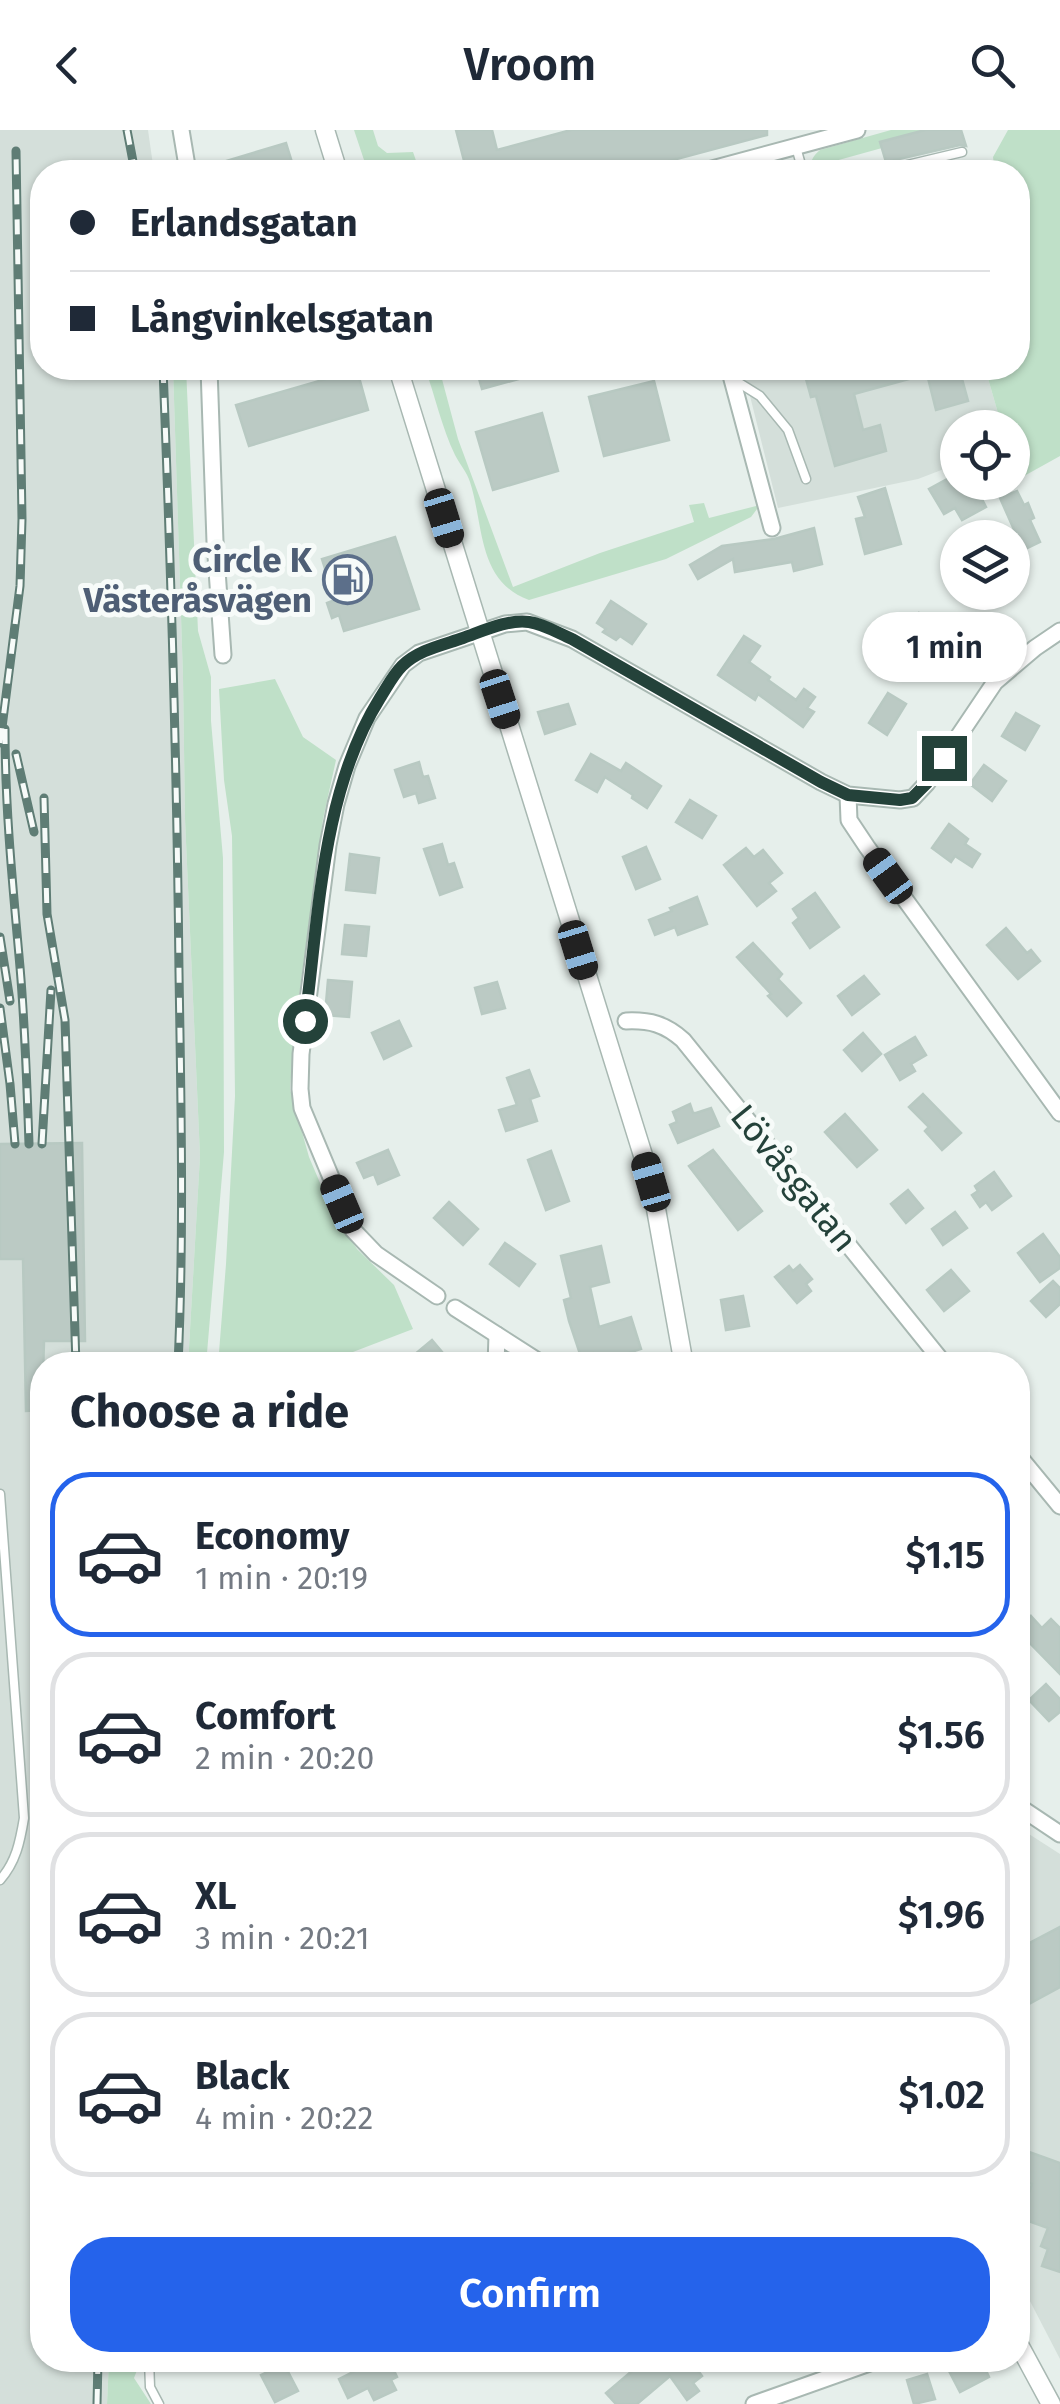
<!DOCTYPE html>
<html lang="en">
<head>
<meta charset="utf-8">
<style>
  :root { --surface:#fff; --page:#f2f2f3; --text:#1f2937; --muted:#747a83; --line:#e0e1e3; --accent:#2563eb }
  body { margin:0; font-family:"Fira Sans",sans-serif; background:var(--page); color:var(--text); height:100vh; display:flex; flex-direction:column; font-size:38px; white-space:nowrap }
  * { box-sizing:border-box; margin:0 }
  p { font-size:32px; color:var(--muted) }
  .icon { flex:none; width:55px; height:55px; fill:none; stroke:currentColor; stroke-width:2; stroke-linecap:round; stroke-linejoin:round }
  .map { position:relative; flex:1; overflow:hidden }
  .drawer { position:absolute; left:30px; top:1222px; width:1000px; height:1020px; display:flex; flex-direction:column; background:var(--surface); border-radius:40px; box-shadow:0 2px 8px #0004 }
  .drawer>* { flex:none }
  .banner { position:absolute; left:30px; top:30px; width:1000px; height:220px; border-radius:40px; box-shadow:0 2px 8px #0004; display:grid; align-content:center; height:220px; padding:0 40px; background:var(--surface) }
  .fabs { position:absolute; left:940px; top:280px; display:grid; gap:20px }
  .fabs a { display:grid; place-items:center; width:90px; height:90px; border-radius:50%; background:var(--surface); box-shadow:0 2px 8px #0004; font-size:50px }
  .end { position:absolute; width:45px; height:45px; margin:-22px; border:12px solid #24423a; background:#fff; box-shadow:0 0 0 5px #fff }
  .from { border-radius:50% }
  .bubble { position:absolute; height:70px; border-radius:35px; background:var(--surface); box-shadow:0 2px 8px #0004; font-size:32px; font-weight:600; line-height:70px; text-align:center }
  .car { position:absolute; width:30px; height:60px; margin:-30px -15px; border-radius:12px; box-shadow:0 0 8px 2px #0007; background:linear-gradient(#222 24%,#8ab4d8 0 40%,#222 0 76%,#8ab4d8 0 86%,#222 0) }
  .banner b { display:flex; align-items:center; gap:35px; height:95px; font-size:38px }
  .banner b+b { border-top:2px solid var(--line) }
  .banner i { width:25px; height:25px; background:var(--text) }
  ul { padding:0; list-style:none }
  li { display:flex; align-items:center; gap:30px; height:165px; margin:0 20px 15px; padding:0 20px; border:5px solid var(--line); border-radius:40px }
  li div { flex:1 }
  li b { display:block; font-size:38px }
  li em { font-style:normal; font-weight:600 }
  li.active { border-color:var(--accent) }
  li>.icon { width:90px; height:90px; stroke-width:1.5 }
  h2 { padding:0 40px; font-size:45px; line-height:120px }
  .action { display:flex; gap:20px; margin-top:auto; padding:20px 40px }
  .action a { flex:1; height:115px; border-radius:40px; background:var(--accent); color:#fff; font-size:40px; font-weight:600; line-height:115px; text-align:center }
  header { display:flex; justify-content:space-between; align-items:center; height:130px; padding:0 40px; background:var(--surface); font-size:45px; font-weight:600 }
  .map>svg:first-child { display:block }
  .built { fill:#d4dfda }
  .green { fill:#bfe0c8 }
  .building { fill:#bbcac4; stroke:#b8c9c2; stroke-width:2.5 }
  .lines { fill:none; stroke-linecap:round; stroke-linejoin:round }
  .service-casing { stroke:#a8b8b2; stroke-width:11 }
  .minor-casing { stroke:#a8b8b2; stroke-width:19 }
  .tertiary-casing { stroke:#a8b8b2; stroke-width:21 }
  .service { stroke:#fff; stroke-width:8 }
  .minor { stroke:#fff; stroke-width:15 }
  .tertiary { stroke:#fff; stroke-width:18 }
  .rail-casing { stroke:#5f7d75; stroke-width:9 }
  .rail { stroke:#f7fbf9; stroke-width:5; stroke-dasharray:15; stroke-linecap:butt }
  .route { stroke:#24423a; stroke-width:12 }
  .labels { text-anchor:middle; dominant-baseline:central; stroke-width:10; stroke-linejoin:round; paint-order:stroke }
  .service-label { font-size:35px; font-weight:bold; fill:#4e5e75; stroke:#f7fbf9; text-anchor:end }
  .street-label { font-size:35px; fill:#24423a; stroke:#f7fbf9 }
</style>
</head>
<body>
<header><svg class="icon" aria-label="back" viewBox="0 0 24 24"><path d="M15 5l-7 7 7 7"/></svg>Vroom<svg class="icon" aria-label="search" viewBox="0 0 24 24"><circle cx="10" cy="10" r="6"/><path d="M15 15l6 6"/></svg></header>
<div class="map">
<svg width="1060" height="2274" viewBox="0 0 1060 2274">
  <rect width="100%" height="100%" fill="#e6efeb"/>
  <g class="built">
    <polygon points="0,0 148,0 154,42 42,42 42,238 173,238 183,548 185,689 200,1026 188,1235 42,1235 42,2230 109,2230 107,2274 0,2274"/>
    <polygon points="743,238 985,238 1002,297 958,298 957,334 918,349 778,378"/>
    <polygon points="1018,1697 1060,1724 1060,2229 1018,2148"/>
  </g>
  <g class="green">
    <polygon points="354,0 373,0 378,16 387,23 413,22 420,42 368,42"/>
    <path d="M891 0H925L881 12 882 18 817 36 818 42H813C809 32 812 27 820 20Z"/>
    <polygon points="1008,0 1060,0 1060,326 997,361 992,353 1012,352 1012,298 1002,297 985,238 1018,238 1018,42 995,42 993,27"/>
    <polygon points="173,238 186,238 198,501 211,547 211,591 223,728 224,1022 206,1235 188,1235 200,1026 185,689 183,548"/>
    <path d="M425 238H439L458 309 513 457 600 423 694 392 689 375 704 373 709 388 760 375 751 387 666 429 529 470C477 451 484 395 470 352 467 342 460 335 455 325 442 298 435 266 425 238Z"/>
    <polygon points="275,549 303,607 336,630 323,689 296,888 290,959 309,1027 332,1081 357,1119 394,1155 413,1199 319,1235 218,1235 226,1134 235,966 232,706 224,650 219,559"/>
    <polygon points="109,2230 141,2230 134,2248 151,2274 107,2274"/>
  </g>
  <g class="building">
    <polygon points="456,0 492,0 497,20 571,0 767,0 767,5 628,42 467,42"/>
    <polygon points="925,0 961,0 966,16 960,15 886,32 880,12"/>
    <polygon points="286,13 295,42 200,42 200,39"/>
    <polygon points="476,238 544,238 544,242 482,259"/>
    <polygon points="803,238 959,238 968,271 936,280 927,244 854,264 863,300 880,295 886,321 835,336 816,266 811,267"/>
    <polygon points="357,240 368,280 249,316 236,275"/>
    <polygon points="654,251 669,310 604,326 589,267"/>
    <polygon points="542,283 558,341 493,360 476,302"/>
    <polygon points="958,343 958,352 973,352 986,377 962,390 955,378 944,384 929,359"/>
    <polygon points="885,358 901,414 865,424 856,389 865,387 858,367"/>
    <polygon points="1017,361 1024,375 1028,373 1034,388 1030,390 1040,412 1023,420 1000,368"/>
    <polygon points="814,398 822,434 794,441 792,432 735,442 733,429 698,449 690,435 722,416 774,409"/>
    <polygon points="395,407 419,479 344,501 339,485 332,488 327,473 335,470 322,429"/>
    <polygon points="611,471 646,494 632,514 620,506 616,510 603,502 606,499 597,493"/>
    <polygon points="919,483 940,497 917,530 896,515"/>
    <polygon points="744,506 760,516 749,532 770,547 768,550 796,570 804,559 815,567 807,578 814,582 803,597 758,564 755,570 718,545"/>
    <polygon points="888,563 906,574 887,605 869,593"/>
    <polygon points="568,574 575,594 545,604 538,582"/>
    <polygon points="1016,583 1039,596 1025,620 1002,606"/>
    <polygon points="591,624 621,641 626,633 661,656 647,678 632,668 633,665 605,647 597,662 576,650"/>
    <polygon points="419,632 423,647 428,646 435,668 419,673 416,663 404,667 395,640"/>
    <polygon points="984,635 1006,651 992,671 970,654"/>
    <polygon points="690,670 716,686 702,708 676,692"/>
    <polygon points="949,694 968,709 965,714 980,724 972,737 955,726 951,732 932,718"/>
    <polygon points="442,714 448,735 454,733 462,757 440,765 424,719"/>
    <polygon points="646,717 660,749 636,759 623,727"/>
    <polygon points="746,718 754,727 763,720 782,743 769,753 776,761 757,776 724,735"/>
    <polygon points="350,724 379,728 375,763 346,760"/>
    <polygon points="815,763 839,797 810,818 793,793 799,788 793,779"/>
    <polygon points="697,767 707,794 678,805 675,797 655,805 649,790 672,781 670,778"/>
    <polygon points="345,795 369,797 366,826 342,824"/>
    <polygon points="1006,798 1027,823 1031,820 1040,831 1018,849 987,815"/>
    <polygon points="753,813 782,844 778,849 801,873 787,886 768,866 771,864 737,827"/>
    <polygon points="864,846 879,864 852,885 838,866"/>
    <polygon points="328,850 352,852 349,887 325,885"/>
    <polygon points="497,852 505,878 482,884 475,858"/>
    <polygon points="399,891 411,916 384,929 372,903"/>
    <polygon points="863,903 881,924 862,941 844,920"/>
    <polygon points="915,907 926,925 911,934 915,941 900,950 885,925"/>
    <polygon points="529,940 539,966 530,969 537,991 506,1001 499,980 517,975 507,948"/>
    <polygon points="923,964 961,1003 942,1020 925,1001 929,997 909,977"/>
    <polygon points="690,974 693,983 696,983 711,978 719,996 678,1013 670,995 677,992 673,982"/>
    <polygon points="845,984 877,1020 857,1037 825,1002"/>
    <polygon points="82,1013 85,1211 44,1211 42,1280 26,1281 23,1129 0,1129 0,1014"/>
    <polygon points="388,1020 399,1045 378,1054 374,1044 364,1048 357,1033"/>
    <polygon points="713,1020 762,1081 738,1100 689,1036"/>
    <polygon points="551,1021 569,1071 546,1080 528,1030"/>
    <polygon points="994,1042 1011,1066 992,1080 986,1072 980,1077 972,1065 978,1061 975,1056"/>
    <polygon points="908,1060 923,1078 906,1093 891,1074"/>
    <polygon points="449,1072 478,1099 463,1115 434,1088"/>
    <polygon points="955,1082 967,1098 943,1115 932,1099"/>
    <polygon points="1043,1104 1060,1127 1060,1138 1040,1152 1018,1123"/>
    <polygon points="505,1113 535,1134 519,1156 490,1134"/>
    <polygon points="601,1116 609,1152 590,1157 599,1197 631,1187 641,1219 596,1233 593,1223 581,1227 569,1191 564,1170 571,1168 561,1126"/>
    <polygon points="800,1135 812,1149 806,1154 811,1161 797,1173 775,1147 789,1136 793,1141"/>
    <polygon points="951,1140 969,1161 944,1181 927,1160"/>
    <polygon points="1053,1151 1060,1158 1060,1174 1046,1187 1031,1171"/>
    <polygon points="743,1166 749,1196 726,1200 721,1170"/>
    <polygon points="432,1210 453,1235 402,1235"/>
    <polygon points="1031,1486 1042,1498 1051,1489 1060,1498 1060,1544 1018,1501"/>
    <polygon points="1046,1554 1060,1569 1060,1582 1049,1591 1029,1570"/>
    <polygon points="1060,1797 1060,1857 1018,1880 1018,1819"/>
    <polygon points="1018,2018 1060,2033 1060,2142 1042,2136 1048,2119 1041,2116 1048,2098 1020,2088 1032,2054 1018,2049"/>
    <polygon points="389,2230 397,2247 391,2250 396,2260 374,2270 368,2258 348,2268 339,2249 369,2234 371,2239"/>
    <polygon points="623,2230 690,2230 702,2246 693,2253 699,2261 687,2270 670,2246 637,2274 616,2274 606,2263 632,2241"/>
    <polygon points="960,2230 981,2230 989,2247 960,2262 947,2237"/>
    <polygon points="284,2234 298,2261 275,2272 261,2245"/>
    <polygon points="927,2244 935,2269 914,2274 907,2250"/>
  </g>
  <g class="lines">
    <defs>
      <g id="service">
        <polyline points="796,17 803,42"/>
        <polyline points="878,42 962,22"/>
        <polyline points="736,251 760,266 788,300 806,349"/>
        <path d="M0 1364 24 1688C20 1712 16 1732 0 1750"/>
        <polyline points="149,2230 150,2257 159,2274"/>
      </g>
      <g id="minor">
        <polyline points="181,0 188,42"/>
        <polyline points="701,42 857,0"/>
        <polyline points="209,238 215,412 223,525"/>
        <polyline points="729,238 772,398"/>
        <polyline points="848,665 849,690 867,717 1060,983"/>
        <path d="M626 891C650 890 665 894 683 910L945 1235"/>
        <polyline points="437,1166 376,1124 353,1100 302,978 300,959 301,924 328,715 336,674 347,636 367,588 403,535 419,523 505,494 527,492 572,509 821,652 848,665 900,670 913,668 927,653 995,552 1035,518 1060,501"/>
        <polyline points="455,1178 544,1235"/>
        <polyline points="496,1235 497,1205"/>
        <polyline points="1018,1325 1060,1376"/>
        <polyline points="1018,1676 1060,1704"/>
        <polyline points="754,2274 878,2230"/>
      </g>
      <g id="tertiary">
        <polyline points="325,0 338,42"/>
        <polyline points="398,238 651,1051 684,1235"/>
        <polyline points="1018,2213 1051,2274"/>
      </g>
    </defs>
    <use href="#service" class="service-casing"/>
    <use href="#minor" class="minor-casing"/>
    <use href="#tertiary" class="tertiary-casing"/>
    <use href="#service" class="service"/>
    <use href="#minor" class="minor"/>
    <use href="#tertiary" class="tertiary"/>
    <defs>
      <g id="rail">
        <polyline points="127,0 135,42"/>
        <path d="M163 238C171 439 177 641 179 842 181 973 184 1104 178 1235"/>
        <path d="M5 599C5 679 13 758 20 837 25 896 27 955 29 1014"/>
        <polyline points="0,613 20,456 22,389 16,21"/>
        <polyline points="16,624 34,702"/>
        <polyline points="44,668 47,784 65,890 76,1235"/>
        <polyline points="0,807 10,871"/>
        <polyline points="0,878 10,954 15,1014"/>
        <polyline points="42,1014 51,860"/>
        <polyline points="97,2274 98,2230"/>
      </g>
    </defs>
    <use href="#rail" class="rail-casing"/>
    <use href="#rail" class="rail"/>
  </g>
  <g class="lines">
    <path class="route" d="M305 891C319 784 322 661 380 568 387 557 393 545 402 536 418 520 443 515 463 508 483 501 508 489 529 492 544 494 558 503 572 509L821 652 848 665 900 670 912 668 927 653 944 628"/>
  </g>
  <defs>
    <symbol id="fuel-ring" viewBox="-11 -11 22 22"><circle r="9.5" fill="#f7fbf9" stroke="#5c6f8a" stroke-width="1.5"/><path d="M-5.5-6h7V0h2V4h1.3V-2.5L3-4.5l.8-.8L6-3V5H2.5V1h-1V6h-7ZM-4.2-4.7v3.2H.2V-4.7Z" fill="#5c6f8a"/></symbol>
  </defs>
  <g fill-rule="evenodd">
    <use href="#fuel-ring" x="320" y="422" width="55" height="55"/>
  </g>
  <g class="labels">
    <g class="service-label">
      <text x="312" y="430">Circle K<tspan x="312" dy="40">Västeråsvägen</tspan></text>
    </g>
    <g class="street-label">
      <text transform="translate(794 1048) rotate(51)">Lövåsgatan</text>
    </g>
  </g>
</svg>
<div class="fabs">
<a><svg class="icon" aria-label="locate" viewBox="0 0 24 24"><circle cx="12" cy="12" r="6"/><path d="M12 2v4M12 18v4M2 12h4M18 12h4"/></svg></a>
<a><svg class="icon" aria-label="layers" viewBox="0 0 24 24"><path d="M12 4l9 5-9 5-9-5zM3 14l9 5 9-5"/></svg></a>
</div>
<i class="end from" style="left:305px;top:891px"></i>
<i class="end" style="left:944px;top:628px"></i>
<div class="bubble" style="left:862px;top:482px;width:165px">1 min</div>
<i class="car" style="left:444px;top:388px;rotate:163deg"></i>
<i class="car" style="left:500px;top:569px;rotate:162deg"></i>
<i class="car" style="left:888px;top:746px;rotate:324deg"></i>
<i class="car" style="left:578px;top:820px;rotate:163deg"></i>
<i class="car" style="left:651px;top:1052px;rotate:344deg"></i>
<i class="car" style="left:342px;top:1074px;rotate:337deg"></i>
<div class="banner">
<b><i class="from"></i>Erlandsgatan</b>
<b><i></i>Långvinkelsgatan</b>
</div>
<section class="drawer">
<h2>Choose a ride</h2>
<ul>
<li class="active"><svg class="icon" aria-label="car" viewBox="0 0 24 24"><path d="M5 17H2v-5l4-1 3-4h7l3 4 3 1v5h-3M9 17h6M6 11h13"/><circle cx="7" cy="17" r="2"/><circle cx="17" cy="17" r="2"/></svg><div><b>Economy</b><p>1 min · 20:19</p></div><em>$1.15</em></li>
<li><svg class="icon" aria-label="car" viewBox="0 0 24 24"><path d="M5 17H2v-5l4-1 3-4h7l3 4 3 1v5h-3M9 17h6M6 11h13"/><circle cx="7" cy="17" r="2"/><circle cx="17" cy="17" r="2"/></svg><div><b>Comfort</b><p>2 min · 20:20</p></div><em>$1.56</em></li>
<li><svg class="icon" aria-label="car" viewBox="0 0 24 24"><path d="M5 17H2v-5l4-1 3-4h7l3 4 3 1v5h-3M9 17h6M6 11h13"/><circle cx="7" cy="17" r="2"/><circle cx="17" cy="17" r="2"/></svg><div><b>XL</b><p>3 min · 20:21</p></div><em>$1.96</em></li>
<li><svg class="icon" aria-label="car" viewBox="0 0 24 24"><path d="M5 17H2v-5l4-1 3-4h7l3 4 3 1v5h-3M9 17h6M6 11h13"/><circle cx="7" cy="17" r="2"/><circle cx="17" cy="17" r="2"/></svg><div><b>Black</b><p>4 min · 20:22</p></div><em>$1.02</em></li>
</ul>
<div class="action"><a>Confirm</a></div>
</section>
</div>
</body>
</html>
